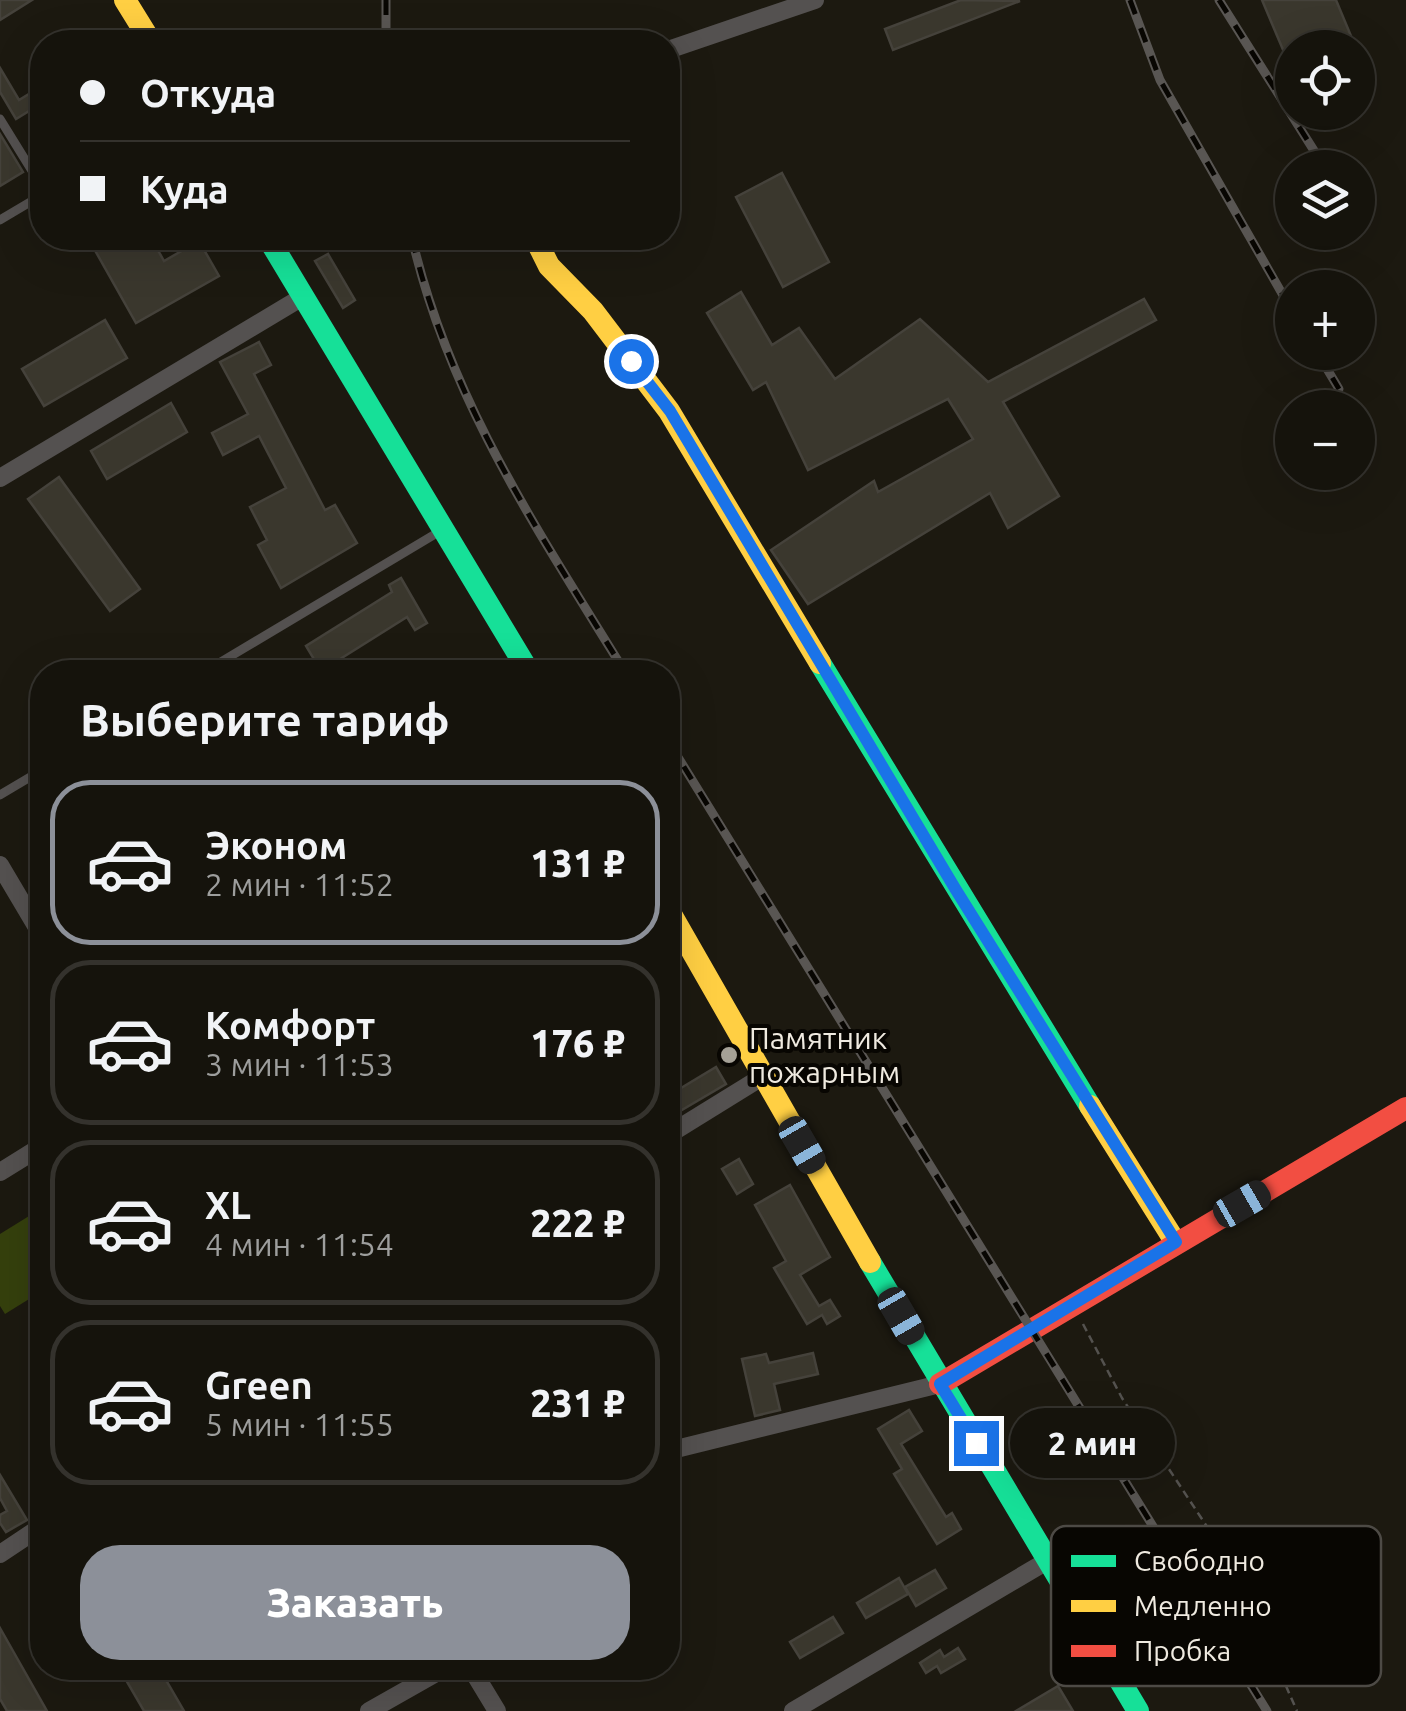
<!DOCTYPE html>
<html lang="ru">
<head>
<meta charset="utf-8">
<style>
  :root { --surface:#15130c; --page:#1e1c15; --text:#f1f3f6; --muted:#9d9e9d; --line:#34322d; --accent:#8c9099 }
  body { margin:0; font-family:Ubuntu,sans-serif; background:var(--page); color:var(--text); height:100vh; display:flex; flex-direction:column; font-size:38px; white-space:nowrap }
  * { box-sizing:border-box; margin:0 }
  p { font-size:32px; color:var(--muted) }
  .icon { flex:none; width:55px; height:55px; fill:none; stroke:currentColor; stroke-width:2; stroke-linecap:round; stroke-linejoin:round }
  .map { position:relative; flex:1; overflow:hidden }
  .drawer { position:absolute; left:30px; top:660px; width:650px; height:1020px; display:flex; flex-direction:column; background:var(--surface); border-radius:40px; box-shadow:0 10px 40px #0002,0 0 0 2px var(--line) }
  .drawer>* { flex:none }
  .hud { position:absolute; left:30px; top:30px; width:650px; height:220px; border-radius:40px; box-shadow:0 10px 40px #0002,0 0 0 2px var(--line); display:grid; align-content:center; height:220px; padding:0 50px; background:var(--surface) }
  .fabs { position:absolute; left:1275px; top:30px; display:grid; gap:20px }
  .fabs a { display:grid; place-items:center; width:100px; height:100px; border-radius:50%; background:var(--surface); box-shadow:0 10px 40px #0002,0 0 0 2px var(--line); font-size:50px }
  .end { position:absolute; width:45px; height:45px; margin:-22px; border:12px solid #1a73e8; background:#fff; box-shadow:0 0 0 5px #fff }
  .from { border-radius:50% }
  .bubble { position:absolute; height:70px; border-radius:35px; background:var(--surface); box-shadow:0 10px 40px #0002,0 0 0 2px var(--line); font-size:32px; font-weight:800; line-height:70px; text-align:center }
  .car { position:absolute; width:30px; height:60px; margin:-30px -15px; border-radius:12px; box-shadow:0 0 8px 2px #0007; background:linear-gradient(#222 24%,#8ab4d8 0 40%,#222 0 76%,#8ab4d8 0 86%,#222 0) }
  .hud b { display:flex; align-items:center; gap:35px; height:95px; font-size:38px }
  .hud b+b { border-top:2px solid var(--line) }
  .hud i { width:25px; height:25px; background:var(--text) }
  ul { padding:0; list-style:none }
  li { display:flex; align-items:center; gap:30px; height:165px; margin:0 20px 15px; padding:0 30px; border:5px solid var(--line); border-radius:40px }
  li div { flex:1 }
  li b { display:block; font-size:38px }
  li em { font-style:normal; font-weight:800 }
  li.on { border-color:var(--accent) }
  li>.icon { width:90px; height:90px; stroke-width:1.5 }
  h2 { padding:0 50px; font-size:45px; line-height:120px }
  .cta { display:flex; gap:20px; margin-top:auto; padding:20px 50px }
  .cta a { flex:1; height:115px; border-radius:40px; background:var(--accent); color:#fff; font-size:40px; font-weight:800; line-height:115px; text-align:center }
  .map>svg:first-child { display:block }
  .green { fill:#35400d }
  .building { fill:#3a372d; stroke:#45423b; stroke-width:2.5 }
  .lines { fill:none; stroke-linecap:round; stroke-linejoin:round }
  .path { stroke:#54524f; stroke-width:2.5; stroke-dasharray:8 5; stroke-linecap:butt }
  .lane { stroke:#545150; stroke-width:9 }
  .street { stroke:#545150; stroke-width:18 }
  .fast { stroke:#16e098; stroke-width:22 }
  .slow { stroke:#ffcf43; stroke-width:22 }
  .jam { stroke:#f24e42; stroke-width:22 }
  .rail-casing { stroke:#595653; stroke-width:9 }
  .rail { stroke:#080602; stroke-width:5; stroke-dasharray:15; stroke-linecap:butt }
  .route { stroke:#1a73e8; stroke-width:12 }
  .poi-dot { fill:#a5a197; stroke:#080602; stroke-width:4 }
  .labels { text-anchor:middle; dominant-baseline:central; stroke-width:8; stroke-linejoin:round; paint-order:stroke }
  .poi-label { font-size:30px; fill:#efeae0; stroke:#080602; text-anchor:start }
  .key { fill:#080602; stroke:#4d4a45; stroke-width:2.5 }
  .key-label { font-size:28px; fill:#efeae0 }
</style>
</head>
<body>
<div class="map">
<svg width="1406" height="1711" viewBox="0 0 1406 1711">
  <rect width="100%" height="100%" fill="#1c1910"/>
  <polygon class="green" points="42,1208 42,1291 5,1314 0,1306 0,1234"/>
  <g class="building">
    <polygon points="0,0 32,0 0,20"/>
    <polygon points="961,0 1020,1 893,50 885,29"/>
    <polygon points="1262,0 1336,0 1356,48 1292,48 1292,71"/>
    <polygon points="0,68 19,100 42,86 42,103 16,119 0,92"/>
    <polygon points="0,134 23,172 0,186"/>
    <polygon points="782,173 829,262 783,287 736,197"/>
    <polygon points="88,238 151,238 164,261 199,241 219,276 136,323"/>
    <polygon points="328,254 355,300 343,308 315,261"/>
    <polygon points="741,292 772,345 799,328 835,379 920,319 988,382 1144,299 1156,320 1003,402 1059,496 1008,528 990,493 808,604 771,550 874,481 878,492 973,439 948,399 808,470 766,382 753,390 707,313"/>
    <polygon points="105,320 127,358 44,406 22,369"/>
    <polygon points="259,342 271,365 254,374 325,510 335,505 357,543 281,588 258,545 267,540 250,507 286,488 259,436 223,455 212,433 248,414 220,362"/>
    <polygon points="171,403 187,432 107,479 91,451"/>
    <polygon points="59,477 140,589 110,611 28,499"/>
    <polygon points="401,578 427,623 415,630 407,617 321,671 306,646 392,592 389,585"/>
    <polygon points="668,1066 681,1088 716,1067 726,1084 675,1114 668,1101"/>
    <polygon points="739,1159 753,1184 737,1194 722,1169"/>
    <polygon points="790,1185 830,1257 800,1275 819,1306 830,1300 840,1316 827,1324 822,1315 807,1324 774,1268 786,1261 755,1205"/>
    <polygon points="813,1353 818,1374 774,1384 780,1410 755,1416 742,1359 766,1354 769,1363"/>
    <polygon points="909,1410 922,1431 901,1444 946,1517 952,1513 961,1529 937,1544 894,1474 902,1469 878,1429"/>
    <polygon points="0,1475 27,1520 6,1532 0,1523 0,1515 7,1511 0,1498"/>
    <polygon points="935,1570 946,1588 916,1606 905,1587"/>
    <polygon points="899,1578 908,1594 866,1618 857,1603"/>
    <polygon points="833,1617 843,1633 800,1658 790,1642"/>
    <polygon points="0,1628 47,1711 7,1711 0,1699"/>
    <polygon points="958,1648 965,1659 941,1673 937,1666 926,1673 920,1663 940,1650 944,1657"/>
    <polygon points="119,1668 159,1668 184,1711 144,1711"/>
    <polygon points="1058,1686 1073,1711 1016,1711"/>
  </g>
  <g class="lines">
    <polyline class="path" points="1083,1324 1122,1398 1233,1566 1297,1711"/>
    <g class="lane">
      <polyline points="0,119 42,187"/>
      <polyline points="0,220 42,195"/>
      <polyline points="204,672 442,530"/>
      <polyline points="0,795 42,770"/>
    </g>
    <g class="street">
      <polyline points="668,50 815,0"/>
      <polyline points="0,478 304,296"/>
      <polyline points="0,865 42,936"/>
      <polyline points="668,1135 762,1077"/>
      <polyline points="0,1172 42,1146"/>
      <polyline points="668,1451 940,1384"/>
      <polyline points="0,1554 42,1526"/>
      <polyline points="471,1668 497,1711"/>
      <polyline points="369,1711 445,1668"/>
      <polyline points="793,1711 1047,1561"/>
    </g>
    <g class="fast">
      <polyline points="268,238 529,672"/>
      <polyline points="820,663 1090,1106"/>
      <polyline points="870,1262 1138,1711"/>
    </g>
    <g class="slow">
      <polyline points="125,0 151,42"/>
      <polyline points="535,238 549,266 593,311 669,411 820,663"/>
      <polyline points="668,909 870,1262"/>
      <polyline points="1090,1106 1176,1243"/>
    </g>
    <polyline class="jam" points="940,1384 1406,1108"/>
    <defs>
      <g id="rail">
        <polyline points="386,0 386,42"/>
        <polyline points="1130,0 1160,80 1292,311"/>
        <polyline points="1219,0 1325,168"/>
        <path d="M412 238C449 400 539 532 625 672"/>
        <polyline points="1317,352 1339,389"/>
        <polyline points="668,741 1267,1711"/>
      </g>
    </defs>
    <use href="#rail" class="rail-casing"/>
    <use href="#rail" class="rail"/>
  </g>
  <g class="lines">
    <polyline class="route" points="631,361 670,411 956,890 1176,1242 940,1384 976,1443"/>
  </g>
  <circle class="poi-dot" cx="729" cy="1055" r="10"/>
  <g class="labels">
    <g class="poi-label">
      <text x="749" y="1038">Памятник<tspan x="749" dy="34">пожарным</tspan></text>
    </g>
  </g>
  <rect x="1051" y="1526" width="330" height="160" rx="15" class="key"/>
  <rect x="1071" y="1555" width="45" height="12" fill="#16e098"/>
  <rect x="1071" y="1600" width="45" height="12" fill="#ffcf43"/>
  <rect x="1071" y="1645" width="45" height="12" fill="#f24e42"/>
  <g class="key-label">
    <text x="1134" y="1571">Свободно</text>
    <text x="1134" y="1616">Медленно</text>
    <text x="1134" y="1661">Пробка</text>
  </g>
</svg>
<div class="fabs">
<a><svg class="icon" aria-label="locate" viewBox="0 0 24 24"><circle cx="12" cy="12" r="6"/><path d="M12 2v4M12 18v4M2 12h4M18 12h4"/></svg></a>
<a><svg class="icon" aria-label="layers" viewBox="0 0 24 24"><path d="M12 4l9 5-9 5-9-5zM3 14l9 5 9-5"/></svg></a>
<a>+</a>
<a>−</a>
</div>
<i class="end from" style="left:631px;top:361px"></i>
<i class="end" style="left:976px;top:1443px"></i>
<div class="bubble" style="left:1010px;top:1408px;width:165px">2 мин</div>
<i class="car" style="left:802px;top:1145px;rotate:150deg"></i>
<i class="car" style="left:1242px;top:1204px;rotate:60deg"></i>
<i class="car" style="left:901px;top:1316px;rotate:150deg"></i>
<div class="hud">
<b><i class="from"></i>Откуда</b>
<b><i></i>Куда</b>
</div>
<section class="drawer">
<h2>Выберите тариф</h2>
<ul>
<li class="on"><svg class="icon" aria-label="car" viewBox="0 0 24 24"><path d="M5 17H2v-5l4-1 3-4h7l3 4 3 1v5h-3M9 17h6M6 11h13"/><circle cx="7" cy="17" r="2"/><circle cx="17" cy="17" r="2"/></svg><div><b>Эконом</b><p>2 мин · 11:52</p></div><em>131 ₽</em></li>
<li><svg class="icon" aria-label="car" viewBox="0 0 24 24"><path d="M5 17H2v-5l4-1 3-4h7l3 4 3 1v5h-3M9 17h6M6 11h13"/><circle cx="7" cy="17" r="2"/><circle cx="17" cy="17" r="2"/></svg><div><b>Комфорт</b><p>3 мин · 11:53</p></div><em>176 ₽</em></li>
<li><svg class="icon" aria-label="car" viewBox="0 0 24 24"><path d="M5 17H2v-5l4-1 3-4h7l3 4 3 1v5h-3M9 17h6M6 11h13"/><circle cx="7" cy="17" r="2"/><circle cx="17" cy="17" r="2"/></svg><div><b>XL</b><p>4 мин · 11:54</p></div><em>222 ₽</em></li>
<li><svg class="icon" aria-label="car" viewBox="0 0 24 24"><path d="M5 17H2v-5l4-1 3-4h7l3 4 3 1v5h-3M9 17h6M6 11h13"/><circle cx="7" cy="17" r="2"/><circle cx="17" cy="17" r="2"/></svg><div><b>Green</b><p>5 мин · 11:55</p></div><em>231 ₽</em></li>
</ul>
<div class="cta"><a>Заказать</a></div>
</section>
</div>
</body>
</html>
